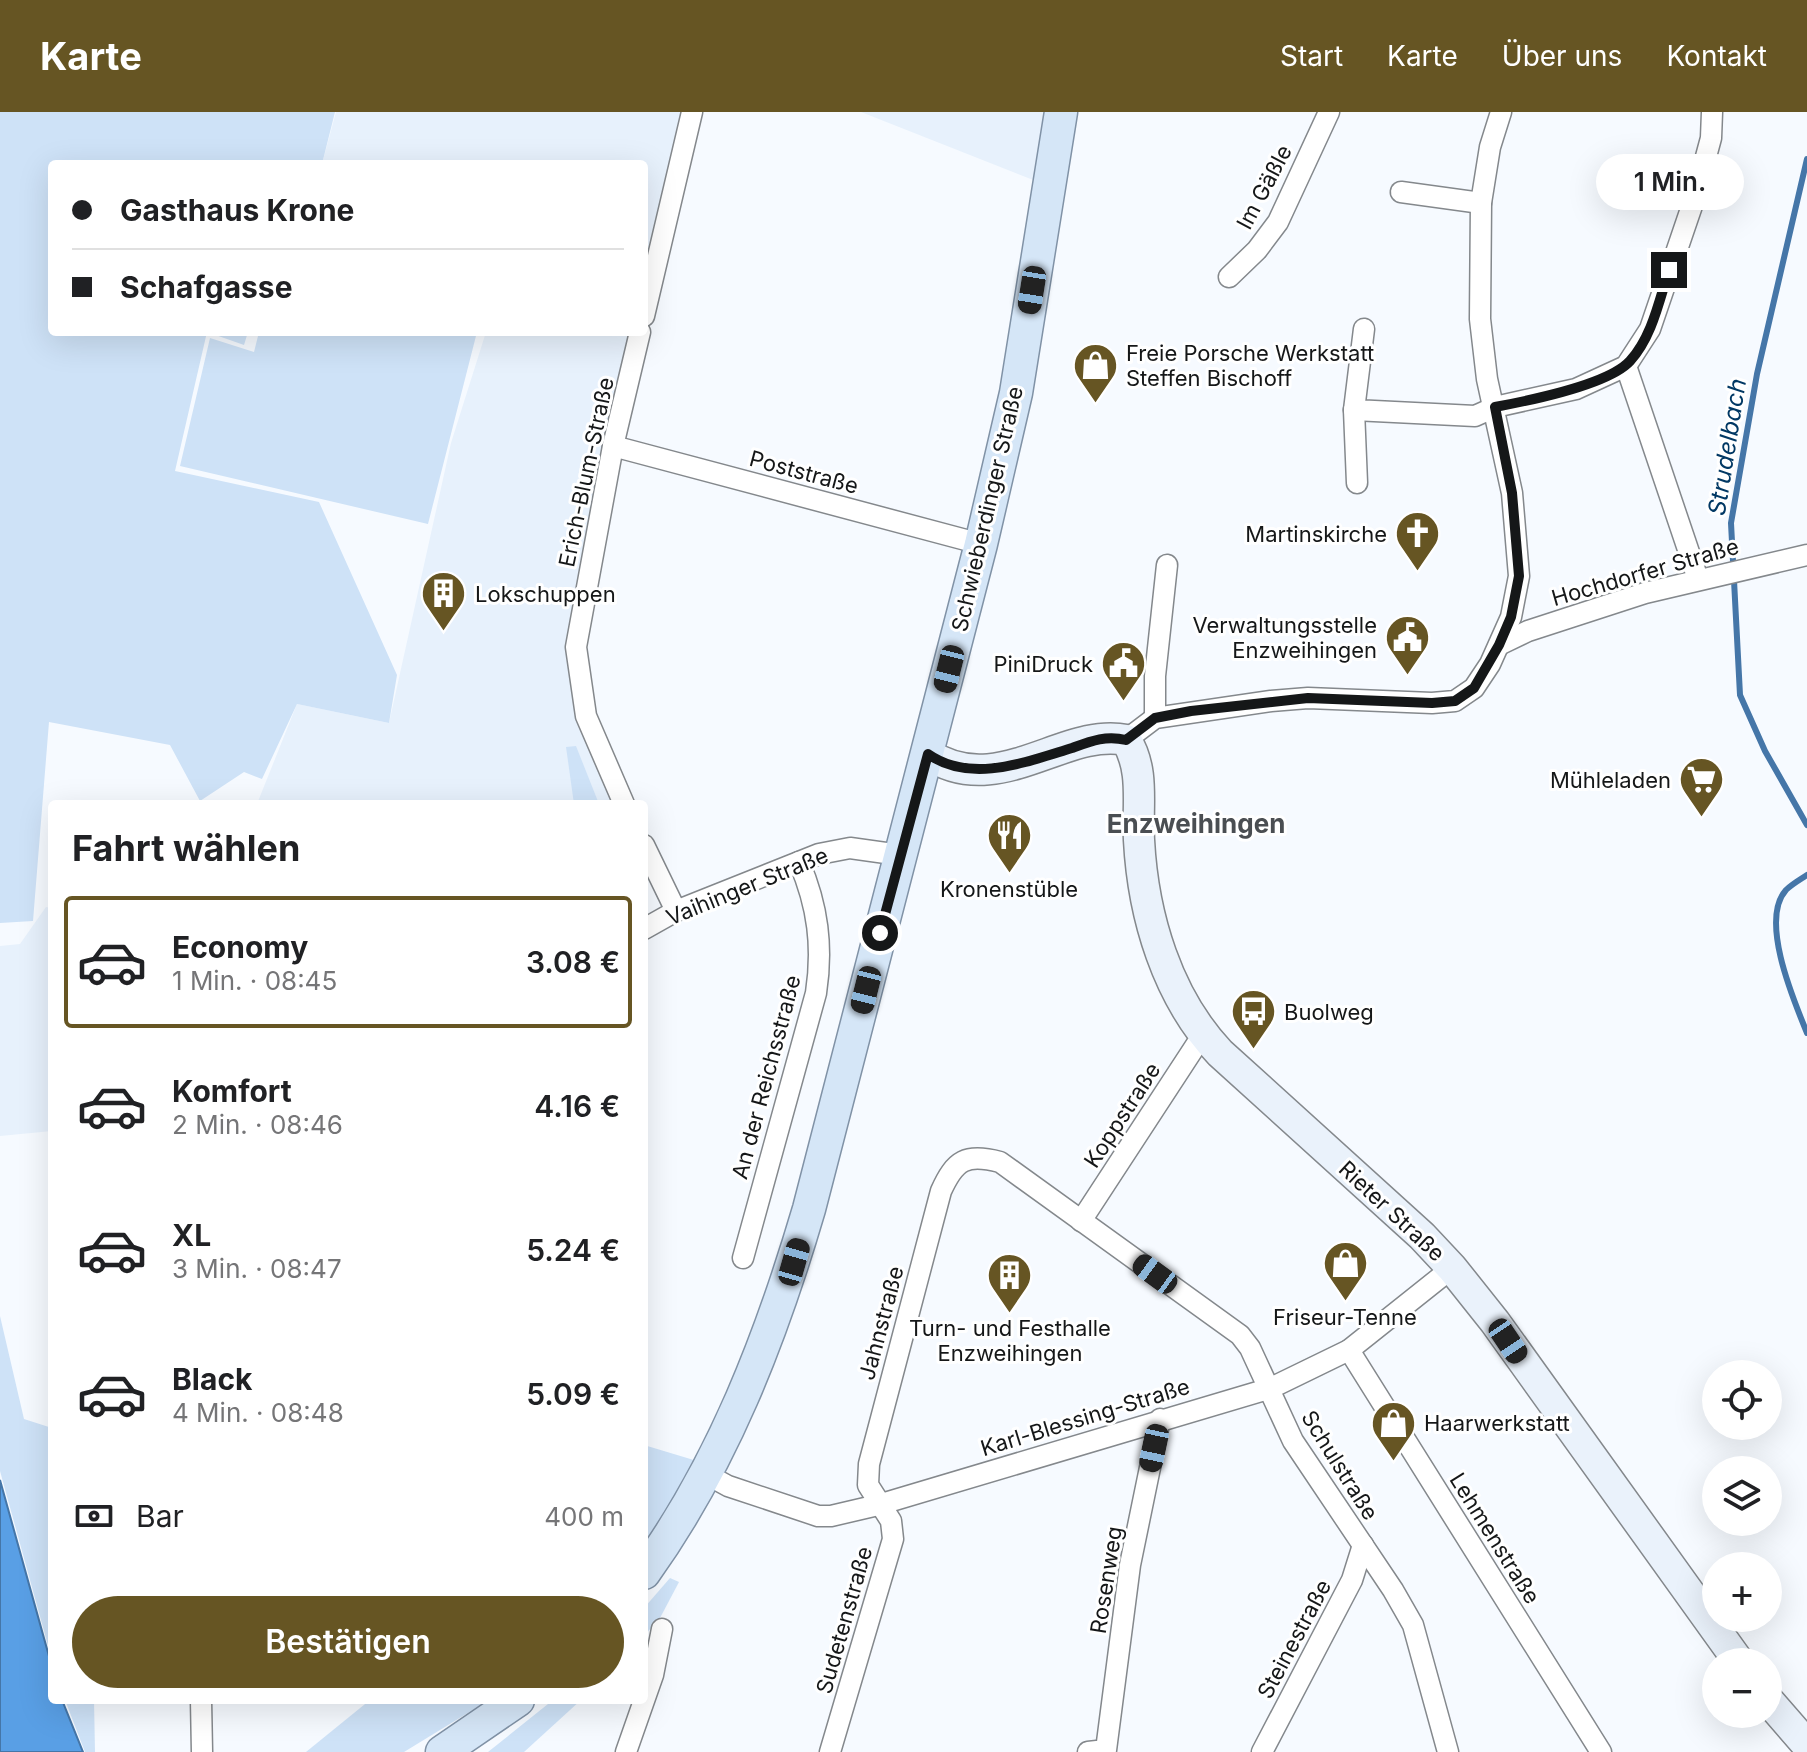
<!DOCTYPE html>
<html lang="de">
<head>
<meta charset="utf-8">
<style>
  :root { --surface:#fff; --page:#f6f6f6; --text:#202124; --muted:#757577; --line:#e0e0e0; --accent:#665523 }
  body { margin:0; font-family:Inter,sans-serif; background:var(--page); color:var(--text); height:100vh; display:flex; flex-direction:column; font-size:30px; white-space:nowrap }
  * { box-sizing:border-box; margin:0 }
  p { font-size:26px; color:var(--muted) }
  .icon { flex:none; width:44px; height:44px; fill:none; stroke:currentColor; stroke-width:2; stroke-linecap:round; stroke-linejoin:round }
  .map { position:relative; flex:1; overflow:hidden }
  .sheet { position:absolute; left:48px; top:688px; width:600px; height:904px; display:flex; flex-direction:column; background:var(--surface); border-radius:8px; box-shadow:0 8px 32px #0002 }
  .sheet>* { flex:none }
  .guide { position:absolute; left:48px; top:48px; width:600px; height:176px; border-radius:8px; box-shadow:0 8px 32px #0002; display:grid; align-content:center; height:176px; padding:0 24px; background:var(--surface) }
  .controls { position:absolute; left:1702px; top:1248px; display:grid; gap:16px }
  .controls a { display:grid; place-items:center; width:80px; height:80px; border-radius:50%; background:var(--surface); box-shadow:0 8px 32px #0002; font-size:40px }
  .end { position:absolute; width:36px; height:36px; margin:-18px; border:10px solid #151718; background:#fff; box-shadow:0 0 0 4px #fff }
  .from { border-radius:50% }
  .bubble { position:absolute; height:56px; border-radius:28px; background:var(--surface); box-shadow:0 8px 32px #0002; font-size:26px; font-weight:600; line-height:56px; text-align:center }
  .car { position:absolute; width:24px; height:48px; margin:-24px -12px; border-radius:10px; box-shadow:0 0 6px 2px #0007; background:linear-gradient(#222 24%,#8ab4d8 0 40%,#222 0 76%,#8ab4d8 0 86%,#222 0) }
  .guide b { display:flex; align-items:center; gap:28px; height:76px; font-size:30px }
  .guide b+b { border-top:2px solid var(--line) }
  .guide i { width:20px; height:20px; background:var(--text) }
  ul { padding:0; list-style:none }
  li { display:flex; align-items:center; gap:24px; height:132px; margin:0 16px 12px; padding:0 8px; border:4px solid transparent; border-radius:8px }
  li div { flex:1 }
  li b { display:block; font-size:30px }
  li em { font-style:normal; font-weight:600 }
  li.on { border-color:var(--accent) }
  li>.icon { width:72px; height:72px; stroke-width:1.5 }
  h2 { padding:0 24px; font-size:36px; line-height:96px }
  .pay { display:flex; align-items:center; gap:20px; height:88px; padding:0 24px; font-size:30px }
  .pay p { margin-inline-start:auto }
  .action { display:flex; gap:16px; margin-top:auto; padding:16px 24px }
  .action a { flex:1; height:92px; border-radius:48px; background:var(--accent); color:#fff; font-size:32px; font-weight:600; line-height:92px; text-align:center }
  header { display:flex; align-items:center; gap:48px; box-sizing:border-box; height:112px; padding:0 40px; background:var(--accent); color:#fff }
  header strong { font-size:38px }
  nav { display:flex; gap:44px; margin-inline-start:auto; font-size:28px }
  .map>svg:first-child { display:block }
  .built { fill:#e7f1fc }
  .green { fill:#cee2f7 }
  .water { fill:#599fe5; stroke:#4576a8; stroke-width:2 }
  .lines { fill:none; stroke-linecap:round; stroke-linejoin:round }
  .stream { stroke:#4576a8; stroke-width:6 }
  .street-casing { stroke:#84888c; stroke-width:23 }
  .secondary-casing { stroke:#84888c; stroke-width:33 }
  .primary-casing { stroke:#8092a6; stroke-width:35 }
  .street { stroke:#fff; stroke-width:20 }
  .secondary { stroke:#eaf2fb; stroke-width:30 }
  .primary { stroke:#d5e6f7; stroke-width:32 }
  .route { stroke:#151718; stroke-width:10 }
  .labels { text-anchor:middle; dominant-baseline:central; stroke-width:6; stroke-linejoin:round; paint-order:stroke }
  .street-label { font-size:22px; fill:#151718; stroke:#fff }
  .poi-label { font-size:22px; fill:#151718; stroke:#fff; text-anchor:start }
  .water-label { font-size:24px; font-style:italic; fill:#013864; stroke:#fff }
  .quarter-label { font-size:26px; font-weight:bold; fill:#4a4e52; stroke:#fff }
</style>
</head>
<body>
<header>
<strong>Karte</strong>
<nav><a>Start</a><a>Karte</a><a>Über uns</a><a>Kontakt</a></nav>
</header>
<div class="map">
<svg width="1807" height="1640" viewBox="0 0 1807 1640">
  <rect width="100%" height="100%" fill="#f6faff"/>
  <g class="built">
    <polygon points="336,0 686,0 644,178 644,52 322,52"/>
    <polygon points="861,0 1056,0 1046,73"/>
    <polygon points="486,220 634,220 571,535 621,692 257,692 297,592 389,611 451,331"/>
    <polygon points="46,795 52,796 52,1019 0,1024 0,834 20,832"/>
  </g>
  <g class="green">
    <polygon points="0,0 335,0 322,52 52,52 52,220 248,220 244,233 207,220 175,359 319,390 397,563 389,611 297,592 262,667 244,660 200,689 170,633 49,610 33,809 0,811"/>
    <polygon points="259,220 477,220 428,412 180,354 210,226 254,240"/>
    <polygon points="576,634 599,692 574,692 566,635"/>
    <polygon points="0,1204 24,1307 52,1316 52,1548 0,1359"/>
    <polygon points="644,1333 697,1349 644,1435"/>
    <polygon points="670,1466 679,1470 660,1506 644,1524 644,1496"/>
    <polygon points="65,1588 94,1588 95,1640 85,1640"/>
    <polygon points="370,1588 489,1588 404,1640 306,1640"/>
    <polygon points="553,1588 581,1588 524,1640 488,1640"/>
  </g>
  <polygon class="water" points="0,1368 52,1555 52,1588 62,1588 83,1640 0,1640"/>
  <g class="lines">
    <g class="stream">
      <polyline points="1807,47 1757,262 1731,411 1740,583 1765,639 1807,713"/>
      <path d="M1807 763C1801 767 1792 772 1786 778 1759 808 1794 889 1807 921"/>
    </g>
    <defs>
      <g id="street">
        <polyline points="1401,80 1481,91"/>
        <polyline points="1229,165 1257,138 1278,110 1329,0"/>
        <polyline points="644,204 692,0"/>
        <polyline points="1364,217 1354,298 1475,304 1495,295 1576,277 1626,254 1650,217 1696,82 1711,26 1712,0"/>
        <polyline points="1626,254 1698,467"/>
        <polyline points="1354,298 1357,371"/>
        <polyline points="613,334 981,432"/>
        <polyline points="1499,533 1528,519 1645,481 1807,443"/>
        <polyline points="1155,606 1155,564 1167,453"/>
        <polyline points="1126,628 1155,606 1271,589 1308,586 1432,591 1455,589 1474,576 1490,552 1511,505 1519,464 1512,381 1487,267 1480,207 1481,91 1490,35 1501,0"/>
        <polyline points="624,692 586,604 576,535 613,334 640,220"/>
        <polyline points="644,733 676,799"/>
        <polyline points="644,817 676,799 819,742 850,736 900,743"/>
        <polyline points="1081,1109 1196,933 1205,925"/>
        <path d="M743 1146 816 881C823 835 818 794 799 750"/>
        <polyline points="1349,1238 1601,1640"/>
        <polyline points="706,1362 728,1374 818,1404 831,1404 878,1393 1271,1276 1349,1238 1452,1156"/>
        <polyline points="201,1588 202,1640"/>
        <polyline points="626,1640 653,1563 662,1517"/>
        <path d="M830 1640 893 1427 891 1409 868 1373 869 1352 941 1079C955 1048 966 1041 1000 1050L1240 1223 1250 1236 1293 1329 1393 1478 1413 1513 1448 1640"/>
        <polyline points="1088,1640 1106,1638 1130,1453 1160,1307"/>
        <polyline points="1262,1640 1352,1468 1363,1433"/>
      </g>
      <g id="secondary">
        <path d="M928 642C997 689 1064 615 1126 628 1145 658 1137 693 1139 728 1143 804 1167 885 1220 941L1422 1124 1452 1156 1495 1210 1739 1550"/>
        <polyline points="1768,1588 1807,1633"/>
      </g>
      <g id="primary">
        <path d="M644 1461C723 1351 771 1226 809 1097L981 432 1016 281 1061 0"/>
        <polyline points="442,1640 518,1588"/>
      </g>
    </defs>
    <use href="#street" class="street-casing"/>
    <use href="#secondary" class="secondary-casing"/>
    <use href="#primary" class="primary-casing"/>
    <use href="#street" class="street"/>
    <use href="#secondary" class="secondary"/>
    <use href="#primary" class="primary"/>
  </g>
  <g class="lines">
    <path class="route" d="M880 821 928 642C971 672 1026 650 1072 636 1091 629 1106 623 1126 628L1155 606 1191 599 1308 586 1432 591 1455 589 1474 576 1499 533 1511 505 1519 464 1512 381 1495 295C1527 289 1608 273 1630 249 1652 225 1659 189 1669 158"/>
  </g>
  <defs>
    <symbol id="shop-pin" viewBox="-11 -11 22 30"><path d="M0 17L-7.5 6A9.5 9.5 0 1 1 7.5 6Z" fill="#665523" stroke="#fff"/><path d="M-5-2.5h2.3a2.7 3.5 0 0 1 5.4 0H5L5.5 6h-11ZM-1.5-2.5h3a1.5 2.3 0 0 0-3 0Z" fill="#fff"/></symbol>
    <symbol id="church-pin" viewBox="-11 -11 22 30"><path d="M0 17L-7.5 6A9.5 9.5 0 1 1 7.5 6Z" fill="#665523" stroke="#fff"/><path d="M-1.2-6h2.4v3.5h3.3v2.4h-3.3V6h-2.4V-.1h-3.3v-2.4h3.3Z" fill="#fff"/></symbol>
    <symbol id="building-pin" viewBox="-11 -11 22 30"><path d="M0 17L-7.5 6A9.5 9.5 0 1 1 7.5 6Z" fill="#665523" stroke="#fff"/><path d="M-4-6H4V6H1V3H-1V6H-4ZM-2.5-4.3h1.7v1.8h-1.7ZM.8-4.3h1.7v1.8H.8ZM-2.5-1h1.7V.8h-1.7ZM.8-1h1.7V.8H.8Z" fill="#fff"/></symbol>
    <symbol id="civic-pin" viewBox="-11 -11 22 30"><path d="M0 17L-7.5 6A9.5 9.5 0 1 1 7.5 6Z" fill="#665523" stroke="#fff"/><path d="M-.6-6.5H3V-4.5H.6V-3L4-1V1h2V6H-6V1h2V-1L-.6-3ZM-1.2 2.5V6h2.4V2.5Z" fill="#fff"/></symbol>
    <symbol id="supermarket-pin" viewBox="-11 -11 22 30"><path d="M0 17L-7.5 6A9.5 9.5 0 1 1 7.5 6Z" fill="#665523" stroke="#fff"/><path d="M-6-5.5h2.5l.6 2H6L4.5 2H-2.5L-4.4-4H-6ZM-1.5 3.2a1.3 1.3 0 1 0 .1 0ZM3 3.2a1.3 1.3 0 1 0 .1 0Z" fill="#fff"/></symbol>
    <symbol id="restaurant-pin" viewBox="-11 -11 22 30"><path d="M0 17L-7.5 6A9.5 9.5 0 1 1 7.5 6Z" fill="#665523" stroke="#fff"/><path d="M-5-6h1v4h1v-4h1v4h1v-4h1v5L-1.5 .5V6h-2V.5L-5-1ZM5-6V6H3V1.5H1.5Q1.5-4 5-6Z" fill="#fff"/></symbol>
    <symbol id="bus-pin" viewBox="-11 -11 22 30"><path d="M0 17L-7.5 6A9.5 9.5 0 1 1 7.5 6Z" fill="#665523" stroke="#fff"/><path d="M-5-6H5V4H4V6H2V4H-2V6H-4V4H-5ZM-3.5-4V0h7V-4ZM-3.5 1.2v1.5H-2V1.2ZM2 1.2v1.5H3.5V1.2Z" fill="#fff"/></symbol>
  </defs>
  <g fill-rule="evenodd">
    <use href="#shop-pin" x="1070" y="228" width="51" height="69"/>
    <use href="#church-pin" x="1392" y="396" width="51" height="69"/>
    <use href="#building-pin" x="418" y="456" width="51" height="69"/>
    <use href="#civic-pin" x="1382" y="500" width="51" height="69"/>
    <use href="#civic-pin" x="1098" y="526" width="51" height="69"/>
    <use href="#supermarket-pin" x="1676" y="642" width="51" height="69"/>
    <use href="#restaurant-pin" x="984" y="698" width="51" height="69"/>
    <use href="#bus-pin" x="1228" y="874" width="51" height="69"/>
    <use href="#shop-pin" x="1320" y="1126" width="51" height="69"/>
    <use href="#building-pin" x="984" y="1138" width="51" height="69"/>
    <use href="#shop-pin" x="1368" y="1286" width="51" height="69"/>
  </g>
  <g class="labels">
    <g class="street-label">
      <text transform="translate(1264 75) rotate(-62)">Im Gäßle</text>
      <text transform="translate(586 360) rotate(-78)">Erich-Blum-Straße</text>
      <text transform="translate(804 360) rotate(15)">Poststraße</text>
      <text transform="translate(987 397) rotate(-77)">Schwieberdinger Straße</text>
      <text transform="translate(1645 460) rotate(-16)">Hochdorfer Straße</text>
      <text transform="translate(747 774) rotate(-22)">Vaihinger Straße</text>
      <text transform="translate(766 965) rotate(-75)">An der Reichsstraße</text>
      <text transform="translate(1122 1003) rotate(-57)">Koppstraße</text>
      <text transform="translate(1392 1099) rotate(43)">Rieter Straße</text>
      <text transform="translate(881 1211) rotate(-75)">Jahnstraße</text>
      <text transform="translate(1085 1305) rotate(-17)">Karl-Blessing-Straße</text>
      <text transform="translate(1340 1353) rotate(58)">Schulstraße</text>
      <text transform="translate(1495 1426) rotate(58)">Lehmenstraße</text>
      <text transform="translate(1106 1468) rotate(-81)">Rosenweg</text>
      <text transform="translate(844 1508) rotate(-74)">Sudetenstraße</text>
      <text transform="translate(1294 1527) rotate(-62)">Steinestraße</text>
    </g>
    <g class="poi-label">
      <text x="1126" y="241">Freie Porsche Werkstatt<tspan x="1126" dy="25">Steffen Bischoff</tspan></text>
      <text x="1387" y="422" text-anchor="end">Martinskirche</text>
      <text x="475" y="482">Lokschuppen</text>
      <text x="1377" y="513" text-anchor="end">Verwaltungsstelle<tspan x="1377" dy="25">Enzweihingen</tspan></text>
      <text x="1093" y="552" text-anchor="end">PiniDruck</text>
      <text x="1671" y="668" text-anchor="end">Mühleladen</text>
      <text x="1009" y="777" text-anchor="middle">Kronenstüble</text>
      <text x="1284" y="900">Buolweg</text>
      <text x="1345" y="1205" text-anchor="middle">Friseur-Tenne</text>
      <text x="1010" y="1216" text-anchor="middle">Turn- und Festhalle<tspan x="1010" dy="25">Enzweihingen</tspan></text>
      <text x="1424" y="1311">Haarwerkstatt</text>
    </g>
    <g class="water-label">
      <text transform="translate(1727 335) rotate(-81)">Strudelbach</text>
    </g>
    <g class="quarter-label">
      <text x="1196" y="711">Enzweihingen</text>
    </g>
  </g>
</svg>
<div class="controls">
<a><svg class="icon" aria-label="locate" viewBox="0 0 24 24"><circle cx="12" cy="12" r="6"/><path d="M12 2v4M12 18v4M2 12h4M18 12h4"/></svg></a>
<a><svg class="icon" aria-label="layers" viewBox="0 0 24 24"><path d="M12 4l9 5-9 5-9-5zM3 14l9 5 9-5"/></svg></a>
<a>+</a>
<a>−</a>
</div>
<i class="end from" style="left:880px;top:821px"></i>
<i class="end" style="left:1669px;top:158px"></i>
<div class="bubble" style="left:1596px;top:42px;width:148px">1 Min.</div>
<i class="car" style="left:1032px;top:178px;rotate:189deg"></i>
<i class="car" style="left:949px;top:557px;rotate:194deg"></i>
<i class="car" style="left:866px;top:878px;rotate:194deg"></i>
<i class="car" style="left:794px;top:1150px;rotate:16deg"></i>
<i class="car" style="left:1155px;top:1162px;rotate:306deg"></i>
<i class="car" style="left:1508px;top:1229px;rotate:146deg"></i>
<i class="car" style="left:1154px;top:1336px;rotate:192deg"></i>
<div class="guide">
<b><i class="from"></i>Gasthaus Krone</b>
<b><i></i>Schafgasse</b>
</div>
<section class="sheet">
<h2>Fahrt wählen</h2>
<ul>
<li class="on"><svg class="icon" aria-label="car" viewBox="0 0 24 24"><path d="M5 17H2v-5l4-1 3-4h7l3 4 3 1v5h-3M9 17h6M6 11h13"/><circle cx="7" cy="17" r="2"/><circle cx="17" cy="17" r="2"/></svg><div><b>Economy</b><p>1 Min. · 08:45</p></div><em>3.08 €</em></li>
<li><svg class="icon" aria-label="car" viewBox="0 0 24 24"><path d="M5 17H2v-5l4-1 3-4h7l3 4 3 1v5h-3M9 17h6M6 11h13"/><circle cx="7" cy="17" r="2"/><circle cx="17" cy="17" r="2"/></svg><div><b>Komfort</b><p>2 Min. · 08:46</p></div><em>4.16 €</em></li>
<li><svg class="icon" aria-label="car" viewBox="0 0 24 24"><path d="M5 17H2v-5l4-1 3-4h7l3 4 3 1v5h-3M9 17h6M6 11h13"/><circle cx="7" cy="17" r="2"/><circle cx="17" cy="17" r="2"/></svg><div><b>XL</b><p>3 Min. · 08:47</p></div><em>5.24 €</em></li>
<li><svg class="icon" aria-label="car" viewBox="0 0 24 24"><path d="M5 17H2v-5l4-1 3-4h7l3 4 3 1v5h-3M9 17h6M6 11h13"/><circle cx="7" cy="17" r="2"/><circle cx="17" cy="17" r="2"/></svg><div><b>Black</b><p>4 Min. · 08:48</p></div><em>5.09 €</em></li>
</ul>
<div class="pay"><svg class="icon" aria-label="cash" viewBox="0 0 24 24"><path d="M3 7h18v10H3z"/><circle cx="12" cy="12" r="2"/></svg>Bar<p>400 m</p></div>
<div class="action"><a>Bestätigen</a></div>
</section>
</div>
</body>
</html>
